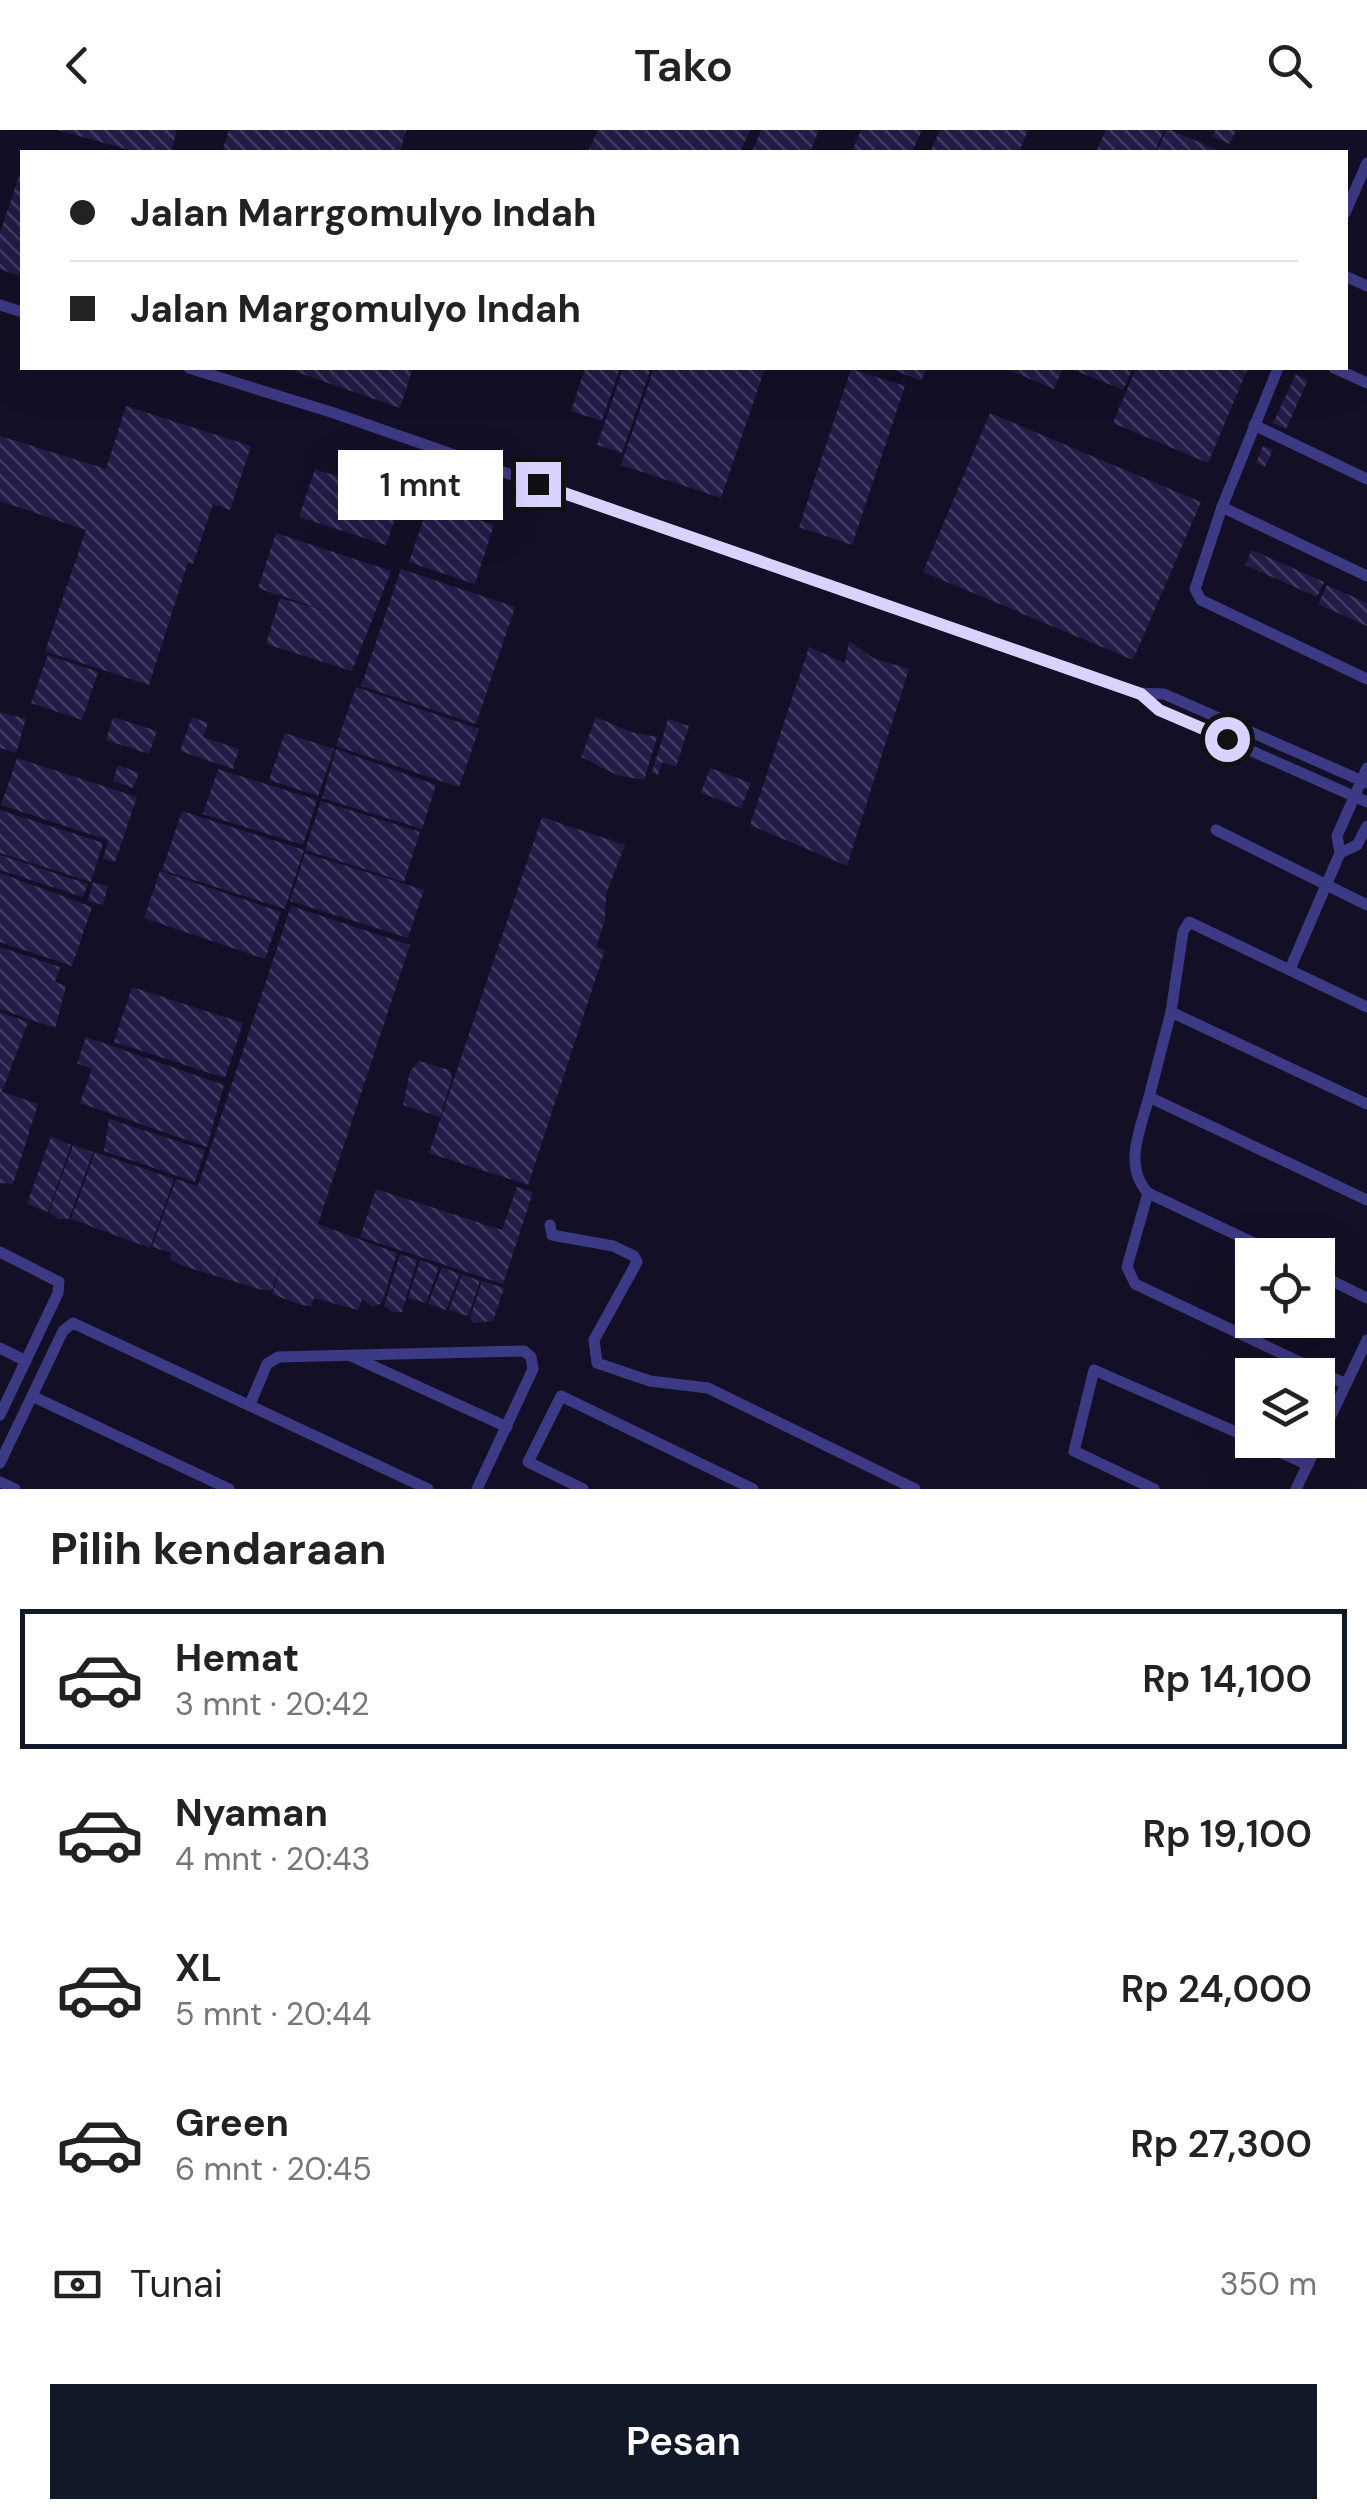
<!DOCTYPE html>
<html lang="id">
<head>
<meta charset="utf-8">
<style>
  :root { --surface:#fff; --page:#f2f2f2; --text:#222; --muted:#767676; --line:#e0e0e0; --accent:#111827 }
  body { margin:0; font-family:"DM Sans",sans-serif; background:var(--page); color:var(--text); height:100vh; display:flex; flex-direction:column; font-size:38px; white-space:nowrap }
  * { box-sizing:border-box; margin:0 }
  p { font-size:32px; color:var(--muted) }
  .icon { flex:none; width:55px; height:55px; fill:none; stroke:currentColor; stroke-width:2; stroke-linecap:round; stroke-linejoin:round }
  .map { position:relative; height:1359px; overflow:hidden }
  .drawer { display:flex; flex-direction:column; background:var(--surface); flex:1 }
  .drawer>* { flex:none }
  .banner { position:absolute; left:20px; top:20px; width:1328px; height:220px; border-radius:0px; box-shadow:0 10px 40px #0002; display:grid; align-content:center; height:220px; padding:0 50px; background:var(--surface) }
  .tools { position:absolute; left:1235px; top:1108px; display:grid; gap:20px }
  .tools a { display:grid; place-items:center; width:100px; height:100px; border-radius:0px; background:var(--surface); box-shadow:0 10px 40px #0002; font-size:50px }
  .end { position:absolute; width:45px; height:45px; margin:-22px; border:12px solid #d9d4ff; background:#111; box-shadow:0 0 0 5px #111 }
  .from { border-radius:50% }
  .bubble { position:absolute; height:70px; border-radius:0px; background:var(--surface); box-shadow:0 10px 40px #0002; font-size:32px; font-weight:600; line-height:70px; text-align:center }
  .banner b { display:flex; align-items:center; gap:35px; height:95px; font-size:38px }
  .banner b+b { border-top:2px solid var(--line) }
  .banner i { width:25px; height:25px; background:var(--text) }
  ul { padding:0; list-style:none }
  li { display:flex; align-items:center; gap:30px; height:140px; margin:0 20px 15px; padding:0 30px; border:5px solid transparent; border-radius:0px }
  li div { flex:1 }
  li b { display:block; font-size:38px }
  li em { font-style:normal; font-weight:600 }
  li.selected { border-color:var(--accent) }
  li>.icon { width:90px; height:90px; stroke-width:1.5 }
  h2 { padding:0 50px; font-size:45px; line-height:120px }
  .pay { display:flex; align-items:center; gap:25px; height:110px; padding:0 50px; font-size:38px }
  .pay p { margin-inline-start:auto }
  .action { display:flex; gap:20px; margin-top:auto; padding:20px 50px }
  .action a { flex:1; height:115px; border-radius:0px; background:var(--accent); color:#fff; font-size:40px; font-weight:600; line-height:115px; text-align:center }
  header { display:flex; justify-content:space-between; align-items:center; height:130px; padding:0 50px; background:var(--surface); font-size:45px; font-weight:600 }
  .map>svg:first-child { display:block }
  .building { fill:url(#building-back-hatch) }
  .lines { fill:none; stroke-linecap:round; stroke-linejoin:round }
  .minor { stroke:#3d3a85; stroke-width:11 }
  .route { stroke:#d9d4ff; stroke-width:12 }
</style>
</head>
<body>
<header><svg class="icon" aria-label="back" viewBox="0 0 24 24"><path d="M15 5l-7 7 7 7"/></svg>Tako<svg class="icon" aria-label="search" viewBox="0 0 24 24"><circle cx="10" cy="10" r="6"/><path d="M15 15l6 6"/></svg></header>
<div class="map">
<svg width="1367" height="1359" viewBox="0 0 1367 1359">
  <defs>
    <pattern id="building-back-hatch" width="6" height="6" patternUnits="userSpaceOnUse" patternTransform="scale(2.5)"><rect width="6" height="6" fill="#241b47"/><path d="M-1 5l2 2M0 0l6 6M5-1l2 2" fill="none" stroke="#433b63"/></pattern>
  </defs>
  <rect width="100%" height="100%" fill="#130f26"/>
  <g class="building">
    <polygon points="57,0 177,0 171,22 137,22"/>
    <polygon points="229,0 406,0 400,22 222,22"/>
    <polygon points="598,0 750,0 740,22 588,22"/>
    <polygon points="761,0 819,0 810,22 752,22"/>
    <polygon points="861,0 922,0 912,22 852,22"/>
    <polygon points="940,0 1028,0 1019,22 930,22"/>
    <polygon points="1106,0 1164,0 1155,22 1096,22"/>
    <polygon points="1166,0 1170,0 1223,22 1157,22"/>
    <polygon points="1215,0 1236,0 1230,14 1212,7"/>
    <polygon points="22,37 22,147 0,139 0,103"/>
    <polygon points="285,238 413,238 400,278"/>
    <polygon points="585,238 620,238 602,291 571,281"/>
    <polygon points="623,238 651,238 622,323 597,315"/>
    <polygon points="654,238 765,238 721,368 621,335"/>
    <polygon points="889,238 927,238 921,251"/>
    <polygon points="1003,238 1063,238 1054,259"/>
    <polygon points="1069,238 1133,238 1123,260"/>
    <polygon points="1136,238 1248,238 1208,333 1113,293"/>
    <polygon points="851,239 905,256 852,415 799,397"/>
    <polygon points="1296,244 1308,250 1286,299 1273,293"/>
    <polygon points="126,276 251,316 230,380 213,374 193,434 188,432 149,555 45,521 86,400 0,371 0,306 106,339"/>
    <polygon points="990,283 1201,372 1133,530 923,442"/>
    <polygon points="1263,316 1273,320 1265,337 1256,333"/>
    <polygon points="315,339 402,368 386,415 299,387"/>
    <polygon points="429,373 494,395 475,454 409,432"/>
    <polygon points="276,403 391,441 352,541 266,514 280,468 326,481 258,458"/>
    <polygon points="1252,420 1324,452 1317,467 1245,435"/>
    <polygon points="401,439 515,477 476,594 361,556"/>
    <polygon points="1327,455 1367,473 1367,496 1318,474"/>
    <polygon points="849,511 873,528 909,539 847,736 750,695 809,517 845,533"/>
    <polygon points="48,525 98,542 82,590 31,573"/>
    <polygon points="356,557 479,599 459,657 336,616"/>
    <polygon points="0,582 26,589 16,623 0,618"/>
    <polygon points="113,587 157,601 149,624 106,610"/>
    <polygon points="192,587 208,593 203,607 239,619 233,639 180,621"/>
    <polygon points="596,587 631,602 657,607 644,650 617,645 581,627"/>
    <polygon points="668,589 689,596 676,637 662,632 658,645 652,643"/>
    <polygon points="285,603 334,619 318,666 269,650"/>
    <polygon points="336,619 436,655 422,699 322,668"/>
    <polygon points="17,628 137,667 115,732 103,729 108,710 1,675"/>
    <polygon points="118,635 139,643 133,658 113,651"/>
    <polygon points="710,638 751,653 741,678 701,663"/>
    <polygon points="218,639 317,670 303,715 203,684"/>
    <polygon points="321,671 420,702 404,752 305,720"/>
    <polygon points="0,680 103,713 91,752 0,723"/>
    <polygon points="182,681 304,720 285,779 162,740"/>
    <polygon points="542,687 625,715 606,764 605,790 596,817 605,820 528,1055 429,1023"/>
    <polygon points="305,723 424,760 408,808 290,771"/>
    <polygon points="0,725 88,754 83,767 0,740"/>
    <polygon points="160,741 281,782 265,829 144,788"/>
    <polygon points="0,743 92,777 72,836 0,812"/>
    <polygon points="93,752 108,756 103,775 88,771"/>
    <polygon points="291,776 410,815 318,1094 397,1123 382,1173 372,1177 362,1169 358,1180 314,1168 311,1176 301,1175 272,1164 285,1122 272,1160 262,1160 180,1135 170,1129 172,1123 152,1117 176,1049 198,1056"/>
    <polygon points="0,817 60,837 55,852 66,856 55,898 0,879"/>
    <polygon points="132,857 243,893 225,948 114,912"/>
    <polygon points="0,882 28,892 2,962 38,974 13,1054 0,1053"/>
    <polygon points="86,907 224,955 207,1017 80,973 92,939 77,933"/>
    <polygon points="419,931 449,940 452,948 440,987 403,975 410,941"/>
    <polygon points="109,989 205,1020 195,1052 104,1021"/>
    <polygon points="51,1006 71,1015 48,1082 27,1074"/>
    <polygon points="73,1015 93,1022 69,1089 58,1089 49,1082"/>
    <polygon points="95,1022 174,1049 150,1118 71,1089"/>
    <polygon points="517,1057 533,1062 503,1154 360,1107 376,1059 502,1100"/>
    <polygon points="400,1124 417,1130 402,1182 392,1182 384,1176"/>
    <polygon points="420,1130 439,1137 426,1173 408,1168"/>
    <polygon points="442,1137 460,1144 446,1180 428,1174"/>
    <polygon points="462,1144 480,1151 468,1186 449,1180"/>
    <polygon points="482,1151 504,1158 493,1191 474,1193 470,1188"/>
  </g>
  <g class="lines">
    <g class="minor">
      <polyline points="1345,83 1367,33"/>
      <polyline points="1345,146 1367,156"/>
      <polyline points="0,175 22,182"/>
      <polyline points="189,238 334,283 1137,563 1164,564 1367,653"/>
      <polyline points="1278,238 1222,377 1195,459 1201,470 1367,549"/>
      <polyline points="1334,238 1367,253"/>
      <polyline points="1254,295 1367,349"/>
      <polyline points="1222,377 1367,446"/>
      <polyline points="1141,564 1159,580 1367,672"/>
      <polyline points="1216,700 1367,775"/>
      <polyline points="1340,723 1357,715 1367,696"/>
      <polyline points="1290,839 1340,723 1337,706 1367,638"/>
      <polyline points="1171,882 1183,802 1189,792 1367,877"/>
      <polyline points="1367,974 1171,882 1149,967 1367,1070"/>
      <path d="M1148 1063C1123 1035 1140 1001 1149 967"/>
      <polyline points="550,1095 552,1105 613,1116 634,1126 637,1132 594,1210 597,1233 650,1251 708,1258 915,1359"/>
      <polyline points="0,1122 59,1152 58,1163 0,1285"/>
      <polyline points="1279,1125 1148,1063 1127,1137 1135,1154 1346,1254"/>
      <polyline points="1318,1144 1367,1168"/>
      <polyline points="0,1218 26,1231"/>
      <polyline points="351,1226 507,1297"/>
      <polyline points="32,1266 229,1359"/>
      <polyline points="250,1274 267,1234 278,1227 524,1221 531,1227 533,1239 477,1359"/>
      <polyline points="1254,1310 1308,1335"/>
      <polyline points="0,1333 63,1201 73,1193 428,1359"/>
      <polyline points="0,1352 15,1359"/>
      <polyline points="583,1359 528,1332 561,1266 753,1359"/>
      <polyline points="1154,1359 1074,1321 1094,1240 1252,1309"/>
      <polyline points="1296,1359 1367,1210"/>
    </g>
  </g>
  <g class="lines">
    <polyline class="route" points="538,354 1141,564 1159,580 1227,609"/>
  </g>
</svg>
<div class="tools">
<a><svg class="icon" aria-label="locate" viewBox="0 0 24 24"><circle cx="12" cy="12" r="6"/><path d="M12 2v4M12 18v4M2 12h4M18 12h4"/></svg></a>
<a><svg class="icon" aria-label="layers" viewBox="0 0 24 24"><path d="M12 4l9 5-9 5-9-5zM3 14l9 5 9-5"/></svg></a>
</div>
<i class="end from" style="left:1227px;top:609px"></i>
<i class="end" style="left:538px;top:354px"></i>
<div class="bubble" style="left:338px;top:320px;width:165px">1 mnt</div>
<div class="banner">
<b><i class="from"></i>Jalan Marrgomulyo Indah</b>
<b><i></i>Jalan Margomulyo Indah</b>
</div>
</div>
<section class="drawer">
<h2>Pilih kendaraan</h2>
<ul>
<li class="selected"><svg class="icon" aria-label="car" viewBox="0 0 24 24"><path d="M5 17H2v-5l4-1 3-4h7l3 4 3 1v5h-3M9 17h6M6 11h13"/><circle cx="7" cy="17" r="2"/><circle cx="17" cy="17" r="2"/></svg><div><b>Hemat</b><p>3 mnt · 20:42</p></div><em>Rp 14,100</em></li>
<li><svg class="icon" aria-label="car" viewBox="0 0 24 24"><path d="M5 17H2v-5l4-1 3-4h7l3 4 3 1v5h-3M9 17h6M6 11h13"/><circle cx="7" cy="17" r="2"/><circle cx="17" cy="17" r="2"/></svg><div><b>Nyaman</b><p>4 mnt · 20:43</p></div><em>Rp 19,100</em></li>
<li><svg class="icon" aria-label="car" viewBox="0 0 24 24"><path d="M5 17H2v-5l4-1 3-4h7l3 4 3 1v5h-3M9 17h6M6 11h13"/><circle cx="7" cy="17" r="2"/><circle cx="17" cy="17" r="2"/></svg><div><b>XL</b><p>5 mnt · 20:44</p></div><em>Rp 24,000</em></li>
<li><svg class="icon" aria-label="car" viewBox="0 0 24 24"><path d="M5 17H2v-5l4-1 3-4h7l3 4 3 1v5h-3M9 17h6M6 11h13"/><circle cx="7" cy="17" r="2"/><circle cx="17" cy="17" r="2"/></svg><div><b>Green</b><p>6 mnt · 20:45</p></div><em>Rp 27,300</em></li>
</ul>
<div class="pay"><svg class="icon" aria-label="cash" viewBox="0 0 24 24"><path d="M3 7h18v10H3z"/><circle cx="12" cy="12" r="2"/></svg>Tunai<p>350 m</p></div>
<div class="action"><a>Pesan</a></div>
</section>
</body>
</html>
